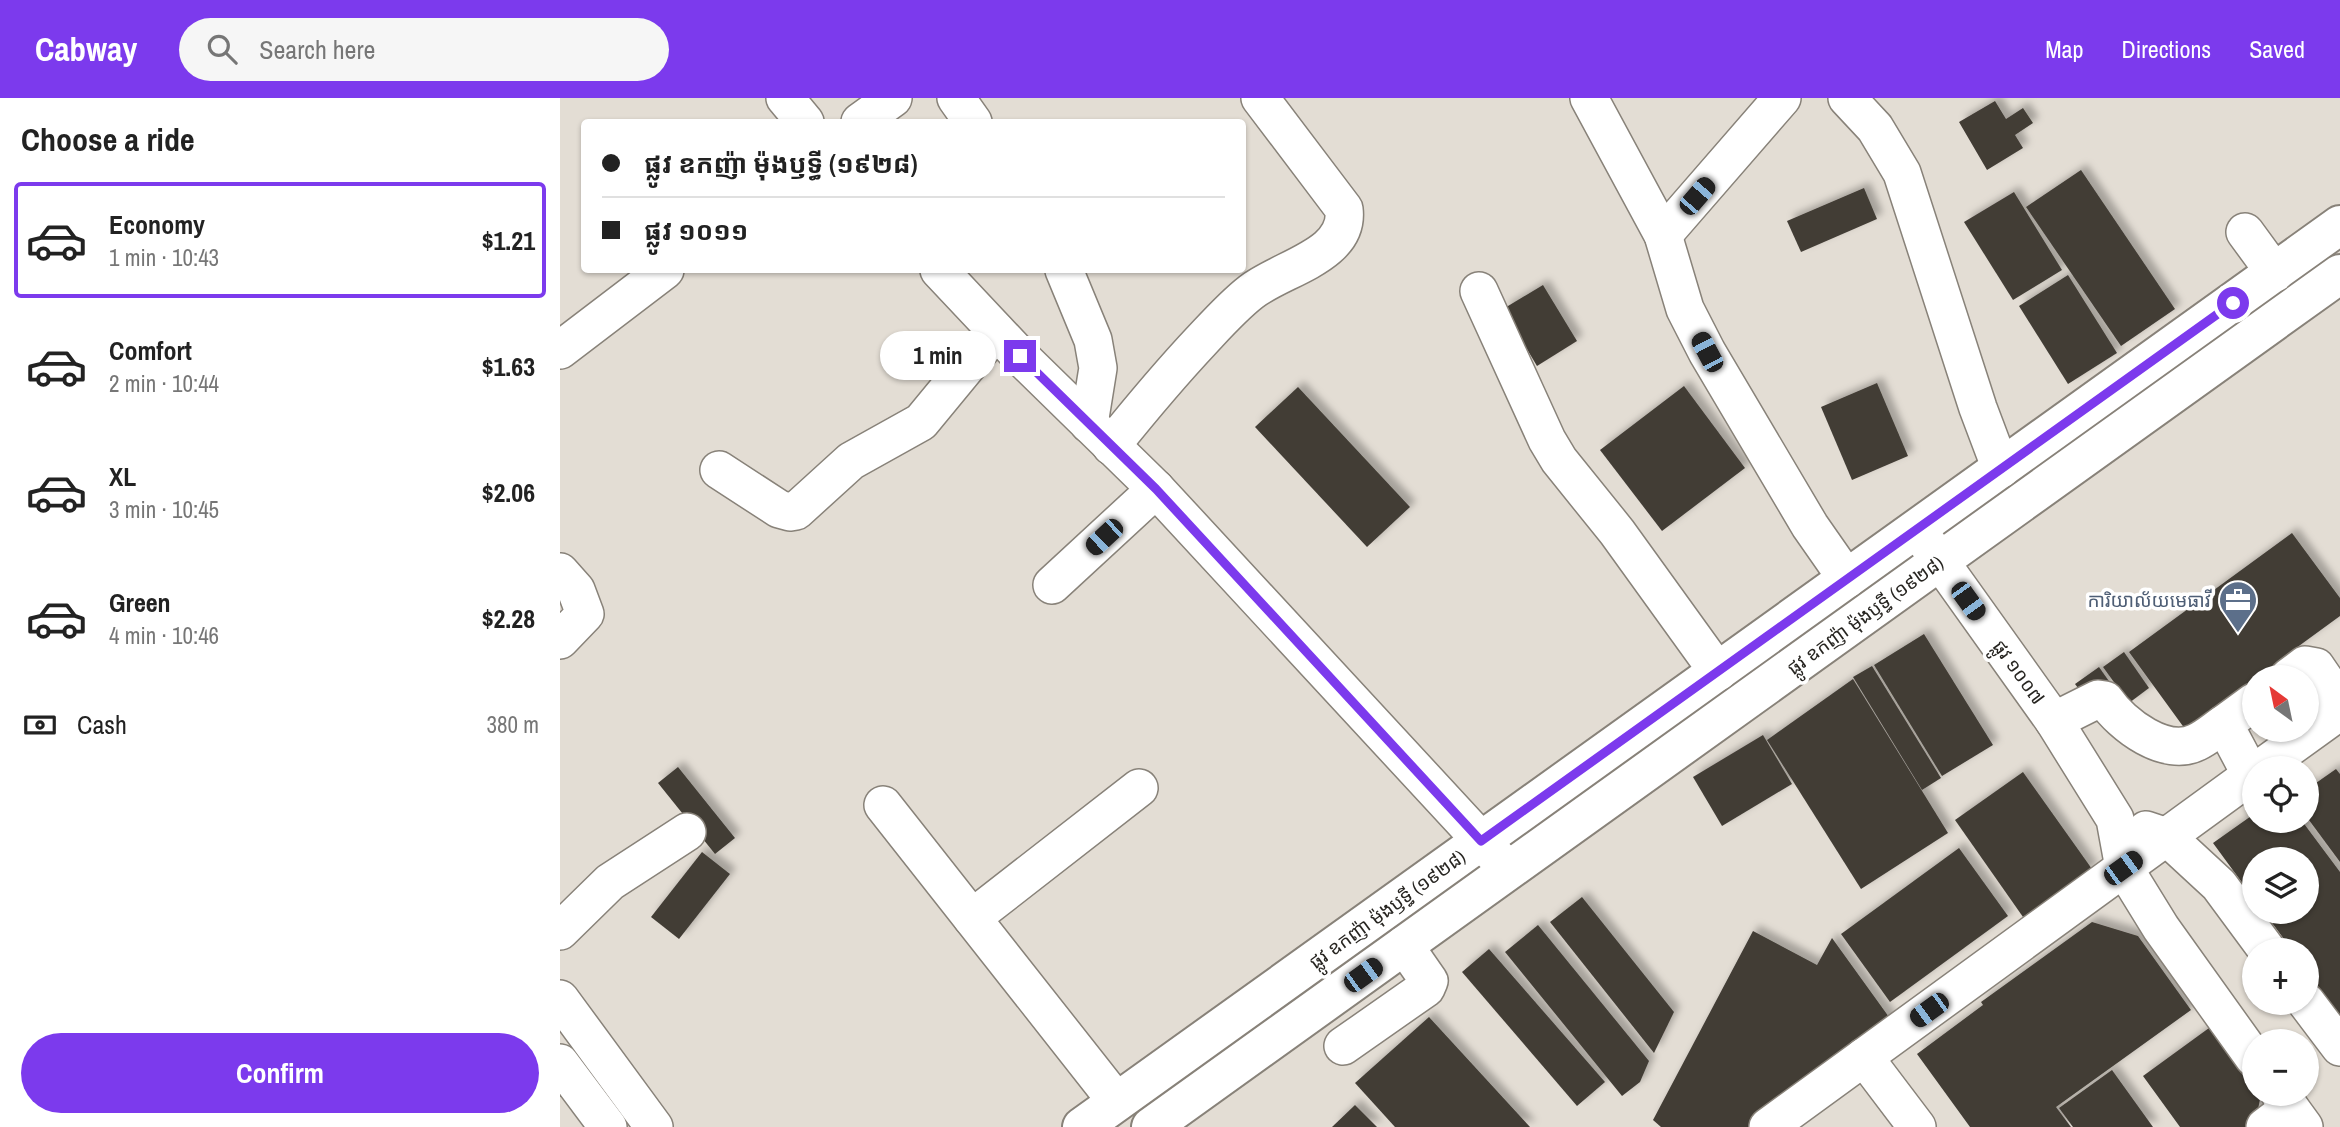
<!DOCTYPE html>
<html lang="en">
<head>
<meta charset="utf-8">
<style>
  :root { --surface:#fff; --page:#f6f6f6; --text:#222; --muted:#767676; --line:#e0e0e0; --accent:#7c3aed }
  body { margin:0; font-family:"Archivo Narrow","Noto Sans Khmer",sans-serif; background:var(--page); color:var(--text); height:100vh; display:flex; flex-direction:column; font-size:26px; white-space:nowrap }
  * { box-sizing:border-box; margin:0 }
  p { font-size:23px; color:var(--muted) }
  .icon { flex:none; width:38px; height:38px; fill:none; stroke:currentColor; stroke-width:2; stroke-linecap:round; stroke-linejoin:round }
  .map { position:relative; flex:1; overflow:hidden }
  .panel { display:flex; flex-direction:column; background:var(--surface); width:560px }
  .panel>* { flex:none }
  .banner { position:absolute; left:21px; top:21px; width:665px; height:154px; border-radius:7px; box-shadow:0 2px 5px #0004; display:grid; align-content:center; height:154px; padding:0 21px; background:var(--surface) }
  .needle { width:46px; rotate:327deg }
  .buttons { position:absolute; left:1682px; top:567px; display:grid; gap:14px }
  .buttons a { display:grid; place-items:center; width:77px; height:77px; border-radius:50%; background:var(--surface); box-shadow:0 2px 5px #0004; font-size:35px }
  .end { position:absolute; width:32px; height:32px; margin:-16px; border:9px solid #7c3aed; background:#fff; box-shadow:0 0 0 4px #fff }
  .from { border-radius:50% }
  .bubble { position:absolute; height:49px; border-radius:24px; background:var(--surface); box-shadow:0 2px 5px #0004; font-size:23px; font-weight:800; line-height:49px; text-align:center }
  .car { position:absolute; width:21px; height:42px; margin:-21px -10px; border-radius:9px; box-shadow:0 0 5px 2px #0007; background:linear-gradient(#222 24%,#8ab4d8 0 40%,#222 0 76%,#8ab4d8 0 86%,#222 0) }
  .banner b { display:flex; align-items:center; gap:24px; height:66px; font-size:26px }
  .banner b+b { border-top:2px solid var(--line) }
  .banner i { width:18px; height:18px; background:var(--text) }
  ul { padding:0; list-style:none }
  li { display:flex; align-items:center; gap:21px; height:116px; margin:0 14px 10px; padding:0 7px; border:4px solid transparent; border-radius:7px }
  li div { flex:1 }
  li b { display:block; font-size:26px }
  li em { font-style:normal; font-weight:800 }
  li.active { border-color:var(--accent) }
  li>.icon { width:63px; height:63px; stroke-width:1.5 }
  h2 { padding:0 21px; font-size:32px; line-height:84px }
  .pay { display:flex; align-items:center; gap:18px; height:77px; padding:0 21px; font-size:26px }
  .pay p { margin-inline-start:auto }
  .cta { display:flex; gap:14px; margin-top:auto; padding:14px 21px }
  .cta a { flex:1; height:80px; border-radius:42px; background:var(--accent); color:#fff; font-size:28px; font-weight:800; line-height:80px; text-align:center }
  header { display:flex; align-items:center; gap:42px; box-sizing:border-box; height:98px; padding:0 35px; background:var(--accent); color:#fff }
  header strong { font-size:33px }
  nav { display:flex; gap:38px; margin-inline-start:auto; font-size:24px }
  .search { width:490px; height:63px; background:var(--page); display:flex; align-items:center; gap:18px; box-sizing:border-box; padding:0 24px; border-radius:38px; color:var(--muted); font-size:26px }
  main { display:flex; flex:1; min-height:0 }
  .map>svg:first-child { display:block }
  .building { fill:#423d36; filter:url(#shadow) }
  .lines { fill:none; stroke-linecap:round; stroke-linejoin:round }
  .minor-casing { stroke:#888279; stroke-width:40 }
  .major-casing { stroke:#888279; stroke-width:42 }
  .minor { stroke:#fff; stroke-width:37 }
  .major { stroke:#fff; stroke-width:38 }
  .route { stroke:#7c3aed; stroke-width:9 }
  .labels { text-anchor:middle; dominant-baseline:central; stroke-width:7; stroke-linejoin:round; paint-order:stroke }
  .service-label { font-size:19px; fill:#4e5e75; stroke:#fff; text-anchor:end }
  .street-label { font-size:19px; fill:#272521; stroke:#fff }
</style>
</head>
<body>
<header>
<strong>Cabway</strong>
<div class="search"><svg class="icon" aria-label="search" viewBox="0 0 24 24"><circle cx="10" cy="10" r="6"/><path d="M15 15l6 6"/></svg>Search here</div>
<nav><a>Map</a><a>Directions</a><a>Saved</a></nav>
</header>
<main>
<section class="panel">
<h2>Choose a ride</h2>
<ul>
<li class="active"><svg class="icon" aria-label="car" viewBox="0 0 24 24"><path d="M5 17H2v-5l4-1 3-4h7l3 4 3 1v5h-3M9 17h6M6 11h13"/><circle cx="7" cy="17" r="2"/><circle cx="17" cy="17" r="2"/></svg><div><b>Economy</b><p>1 min · 10:43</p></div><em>$1.21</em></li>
<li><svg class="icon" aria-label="car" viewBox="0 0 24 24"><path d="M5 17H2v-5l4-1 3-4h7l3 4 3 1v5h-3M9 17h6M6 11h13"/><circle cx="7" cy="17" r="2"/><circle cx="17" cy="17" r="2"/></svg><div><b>Comfort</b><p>2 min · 10:44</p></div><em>$1.63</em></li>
<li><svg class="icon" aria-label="car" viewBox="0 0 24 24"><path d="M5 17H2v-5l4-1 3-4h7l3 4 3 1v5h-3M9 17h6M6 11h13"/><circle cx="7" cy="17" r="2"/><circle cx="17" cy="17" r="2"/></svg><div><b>XL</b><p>3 min · 10:45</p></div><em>$2.06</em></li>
<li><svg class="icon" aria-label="car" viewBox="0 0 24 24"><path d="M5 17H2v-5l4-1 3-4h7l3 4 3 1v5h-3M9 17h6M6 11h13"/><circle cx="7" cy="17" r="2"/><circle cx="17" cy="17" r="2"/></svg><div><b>Green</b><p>4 min · 10:46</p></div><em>$2.28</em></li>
</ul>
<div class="pay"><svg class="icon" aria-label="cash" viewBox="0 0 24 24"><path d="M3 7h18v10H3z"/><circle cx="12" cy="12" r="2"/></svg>Cash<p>380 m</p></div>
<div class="cta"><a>Confirm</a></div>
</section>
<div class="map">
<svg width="1780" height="1029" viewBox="0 0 1780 1029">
  <defs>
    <filter id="shadow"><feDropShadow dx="6" dy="-6" stdDeviation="3.5" flood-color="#0004"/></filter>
  </defs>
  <rect width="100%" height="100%" fill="#e3ddd4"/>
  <g class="building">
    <polygon points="1435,3 1446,21 1463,10 1473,25 1455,37 1463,50 1427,72 1399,24"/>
    <polygon points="1521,72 1615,211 1561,248 1466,109"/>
    <polygon points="1304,90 1317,121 1241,154 1227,123"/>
    <polygon points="1454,94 1502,172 1453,202 1404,124"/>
    <polygon points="1508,177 1557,255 1508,286 1459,208"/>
    <polygon points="983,187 1017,243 977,268 943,211"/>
    <polygon points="1317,285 1348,358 1292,382 1261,309"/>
    <polygon points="1124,288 1185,370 1102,433 1040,352"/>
    <polygon points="738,289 850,409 807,449 695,329"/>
    <polygon points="1732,435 1780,500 1780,518 1732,553 1737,560 1710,579 1694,579 1694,591 1683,590 1625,631 1569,554"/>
    <polygon points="1364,536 1433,647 1382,678 1314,567"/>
    <polygon points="1564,554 1589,590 1569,605 1543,569"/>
    <polygon points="1312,568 1381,680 1362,692 1293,579"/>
    <polygon points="1539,569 1551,586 1527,602 1515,586"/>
    <polygon points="1293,581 1388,735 1301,791 1207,642"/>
    <polygon points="1203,637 1232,686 1162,728 1133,679"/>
    <polygon points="118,669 175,740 155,756 98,685"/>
    <polygon points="1776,671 1780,676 1780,764 1746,718 1746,692"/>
    <polygon points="1463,674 1532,771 1463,819 1395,722"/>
    <polygon points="1694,716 1694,723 1742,723 1780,774 1780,918 1746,872 1746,852 1732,852 1704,814 1746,814 1746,761 1694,761 1694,801 1653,745"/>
    <polygon points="1399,750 1448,818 1330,904 1281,836"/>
    <polygon points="142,754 170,776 119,841 91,819"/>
    <polygon points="1022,799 1114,914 1094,955 990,824"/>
    <polygon points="1532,824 1578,838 1631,912 1496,1009 1511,1029 1410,1029 1357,956 1423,907 1421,904"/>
    <polygon points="978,827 1089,963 1080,984 1062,998 945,854"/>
    <polygon points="1193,833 1257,867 1272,840 1334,926 1196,1029 1101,1029 1093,1022"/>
    <polygon points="929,851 1045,984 1017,1008 902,874"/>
    <polygon points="869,919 970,1029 835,1029 795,985"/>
    <polygon points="1649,930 1694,992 1694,996 1700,1001 1696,1022 1687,1029 1620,1029 1583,978"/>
    <polygon points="1552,972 1593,1029 1513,1029 1499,1010"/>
    <polygon points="795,1007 817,1029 772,1029"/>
  </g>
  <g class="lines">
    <defs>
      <g id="minor">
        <polyline points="225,0 245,24"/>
        <polyline points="396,0 413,24"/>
        <polyline points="1029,0 1103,137 1125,211 1147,254 1250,428 1287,481"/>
        <polyline points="1287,0 1315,30 1342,75 1418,310 1441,371"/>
        <polyline points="300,24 333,0"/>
        <polyline points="1685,134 1715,175"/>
        <polyline points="1103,137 1222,0"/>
        <polyline points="379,172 460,258 596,391 942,765"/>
        <polyline points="504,172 533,242 538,270 529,326"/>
        <polyline points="919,193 987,342 999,362 1057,434 1158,574"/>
        <polyline points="0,252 105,172"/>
        <path d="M551 348C580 312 610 276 642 242 657 226 673 208 691 194 721 170 790 158 784 111L700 0"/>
        <polyline points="159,372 219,411 230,414 236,413 291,363 361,324 436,233"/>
        <polyline points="1362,438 1494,623 1555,721 1564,770 1601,830 1694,960"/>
        <polyline points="0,474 16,492 25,516 0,542"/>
        <polyline points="492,487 596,391"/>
        <polyline points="1729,579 1745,567 1756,569 1780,604"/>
        <path d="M1494 623 1538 601 1545 602C1562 627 1606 660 1637 644 1646 640 1655 632 1664 626"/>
        <polyline points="1701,670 1780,613"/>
        <polyline points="1691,677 1664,626 1694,604"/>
        <polyline points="323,707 557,1004"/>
        <polyline points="1586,732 1607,739 1659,787 1707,852"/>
        <polyline points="412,820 579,690"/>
        <polyline points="0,833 50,784 127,734"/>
        <polyline points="0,901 94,1029"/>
        <polyline points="1746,904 1780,949"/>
        <polyline points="783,948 866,890 869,883 844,847"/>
        <polyline points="1304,959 1357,1029"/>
        <polyline points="0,965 48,1029"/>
        <polyline points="1720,996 1744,1029"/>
        <polyline points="1208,1029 1694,675"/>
        <polyline points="1705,1029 1730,1010"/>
      </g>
      <g id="major">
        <polyline points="522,1029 1780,127"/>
        <polyline points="591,1029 1780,176"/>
      </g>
    </defs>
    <use href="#minor" class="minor-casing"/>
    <use href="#major" class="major-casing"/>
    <use href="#minor" class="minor"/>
    <use href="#major" class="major"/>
  </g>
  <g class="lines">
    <polyline class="route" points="460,258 596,391 921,743 1673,205"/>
  </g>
  <defs>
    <symbol id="office-pin" viewBox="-11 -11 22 30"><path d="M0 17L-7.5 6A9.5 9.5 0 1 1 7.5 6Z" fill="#5c6f8a" stroke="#fff"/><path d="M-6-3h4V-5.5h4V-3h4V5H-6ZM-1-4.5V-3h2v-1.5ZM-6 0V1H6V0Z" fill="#fff"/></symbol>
  </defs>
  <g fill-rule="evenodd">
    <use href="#office-pin" x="1656" y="480" width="44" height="60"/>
  </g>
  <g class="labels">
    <g class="service-label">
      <text x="1651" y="502">ការិយាល័យមេធាវី</text>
    </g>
    <g class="street-label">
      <text transform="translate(1305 517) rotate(-36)">ផ្លូវ ឧកញ៉ា ម៉ុងឫទ្ធី (១៩២៨)</text>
      <text transform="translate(1459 574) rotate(54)">ផ្លូវ ១០០៧</text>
      <text transform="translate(827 811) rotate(-36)">ផ្លូវ ឧកញ៉ា ម៉ុងឫទ្ធី (១៩២៨)</text>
    </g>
  </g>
</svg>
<div class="buttons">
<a><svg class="needle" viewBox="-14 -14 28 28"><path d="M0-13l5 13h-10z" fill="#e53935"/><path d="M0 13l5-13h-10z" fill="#767676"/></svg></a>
<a><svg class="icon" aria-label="locate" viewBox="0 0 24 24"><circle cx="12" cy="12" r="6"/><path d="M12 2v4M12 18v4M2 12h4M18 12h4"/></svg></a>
<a><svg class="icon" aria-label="layers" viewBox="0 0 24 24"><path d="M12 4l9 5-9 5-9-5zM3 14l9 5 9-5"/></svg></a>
<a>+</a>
<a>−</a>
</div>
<i class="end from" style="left:1673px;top:205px"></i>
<i class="end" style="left:460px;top:258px"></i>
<div class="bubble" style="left:320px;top:233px;width:116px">1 min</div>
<i class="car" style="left:1137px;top:98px;rotate:41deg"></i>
<i class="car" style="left:1147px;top:254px;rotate:332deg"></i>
<i class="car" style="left:544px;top:439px;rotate:227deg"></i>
<i class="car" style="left:1408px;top:503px;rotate:144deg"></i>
<i class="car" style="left:1563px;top:770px;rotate:54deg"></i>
<i class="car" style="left:803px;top:877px;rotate:54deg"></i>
<i class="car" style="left:1369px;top:912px;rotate:234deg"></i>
<div class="banner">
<b><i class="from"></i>ផ្លូវ ឧកញ៉ា ម៉ុងឫទ្ធី (១៩២៨)</b>
<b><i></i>ផ្លូវ ១០១១</b>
</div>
</div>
</main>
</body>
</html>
